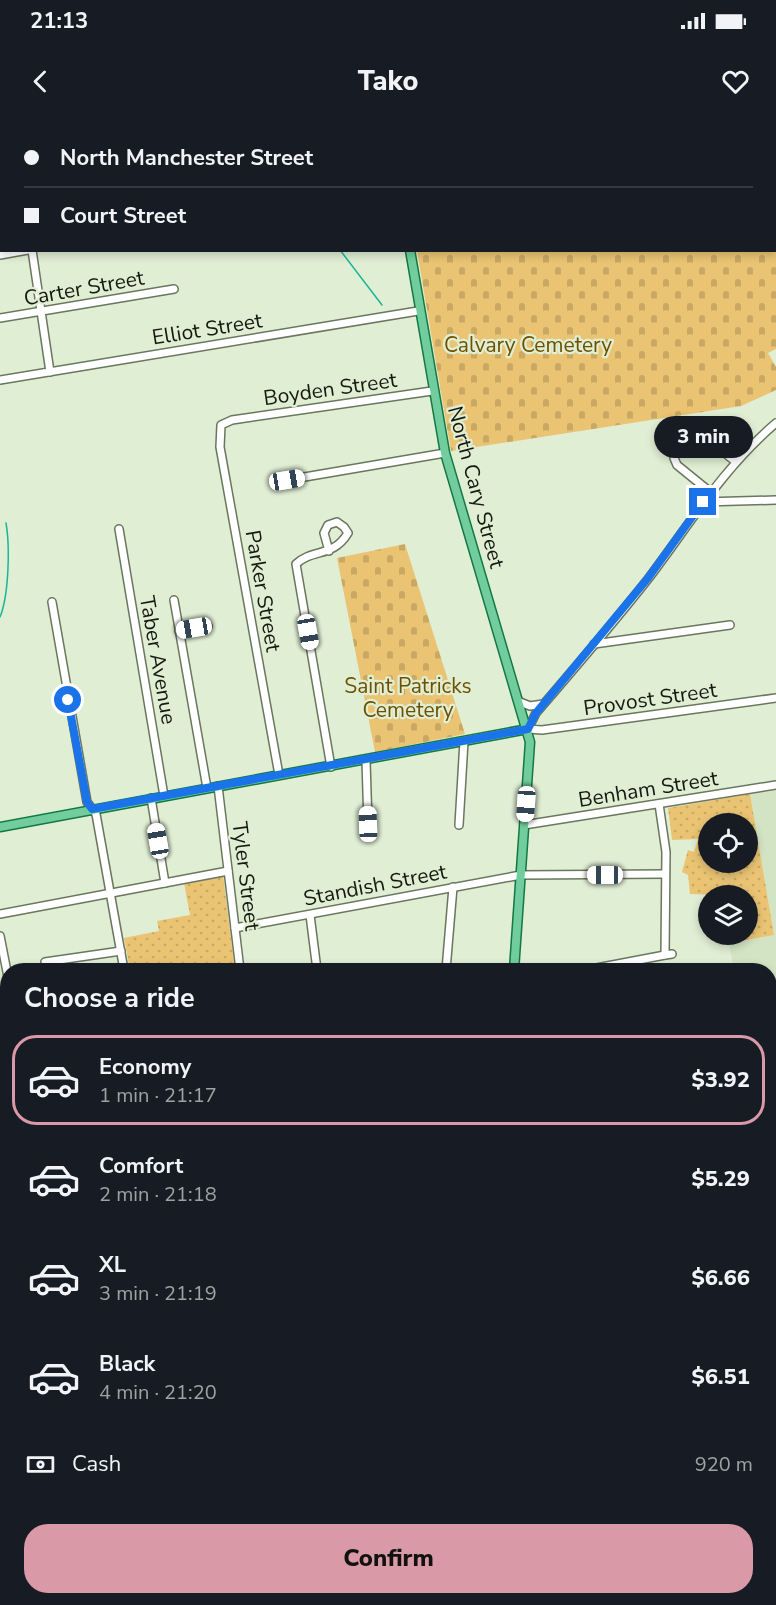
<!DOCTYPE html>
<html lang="en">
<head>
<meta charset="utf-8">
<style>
  :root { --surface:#171b24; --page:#20242c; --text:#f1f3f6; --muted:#9ea1a6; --line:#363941; --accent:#d999a6 }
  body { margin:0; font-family:"Nunito Sans",sans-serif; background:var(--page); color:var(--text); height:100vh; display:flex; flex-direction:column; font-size:22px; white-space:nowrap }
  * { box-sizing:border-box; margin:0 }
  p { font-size:20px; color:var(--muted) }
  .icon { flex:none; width:33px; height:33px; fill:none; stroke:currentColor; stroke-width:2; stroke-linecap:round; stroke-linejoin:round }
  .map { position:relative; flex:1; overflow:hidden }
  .details { position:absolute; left:0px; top:843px; width:777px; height:642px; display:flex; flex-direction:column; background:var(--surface); border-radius:24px 24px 0 0; box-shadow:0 3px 9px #0003 }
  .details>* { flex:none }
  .top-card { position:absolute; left:0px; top:0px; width:777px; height:132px; box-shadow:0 3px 9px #0003; display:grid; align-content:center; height:132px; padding:0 24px; background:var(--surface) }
  .tools { position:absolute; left:698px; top:693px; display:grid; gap:12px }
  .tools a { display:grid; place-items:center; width:60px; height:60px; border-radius:50%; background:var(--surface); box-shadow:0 3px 9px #0003; font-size:30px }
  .end { position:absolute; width:27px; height:27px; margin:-14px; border:8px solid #1a73e8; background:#fff; box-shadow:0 0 0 3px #fff }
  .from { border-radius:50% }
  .bubble { position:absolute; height:42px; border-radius:21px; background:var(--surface); box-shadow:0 3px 9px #0003; font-size:20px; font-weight:800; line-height:42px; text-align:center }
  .car { position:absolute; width:18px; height:36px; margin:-18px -9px; border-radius:8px; box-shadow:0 0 4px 2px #0007; background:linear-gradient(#fff 24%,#345 0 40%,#fff 0 76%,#345 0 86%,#fff 0) }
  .top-card b { display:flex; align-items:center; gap:21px; height:57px; font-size:22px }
  .top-card b+b { border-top:2px solid var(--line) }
  .top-card i { width:15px; height:15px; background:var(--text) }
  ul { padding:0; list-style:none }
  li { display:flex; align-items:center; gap:18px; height:90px; margin:0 12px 9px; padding:0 12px; border:3px solid transparent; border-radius:24px }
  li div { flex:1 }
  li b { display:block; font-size:22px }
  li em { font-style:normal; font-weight:800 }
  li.current { border-color:var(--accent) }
  li>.icon { width:54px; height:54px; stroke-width:1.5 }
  h2 { padding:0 24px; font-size:27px; line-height:72px }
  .pay { display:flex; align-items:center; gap:15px; height:66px; padding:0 24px; font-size:22px }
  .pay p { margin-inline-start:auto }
  .button { display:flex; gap:12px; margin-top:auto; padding:12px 24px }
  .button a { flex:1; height:69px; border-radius:24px; background:var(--accent); color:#111; font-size:24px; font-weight:800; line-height:69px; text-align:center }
  .status { display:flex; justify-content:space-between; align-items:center; height:42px; padding:0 30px; background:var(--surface); direction:ltr }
  .status svg { height:16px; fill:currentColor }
  header { display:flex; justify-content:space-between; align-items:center; height:78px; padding:0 24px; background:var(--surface); font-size:27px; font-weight:800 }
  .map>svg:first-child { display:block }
  .built { fill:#d3e4c4 }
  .cemetery { fill:url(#cemetery-stones) }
  .park { fill:url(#park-dots); fill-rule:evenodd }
  .water { fill:#1bb599 }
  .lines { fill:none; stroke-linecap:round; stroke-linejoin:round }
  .stream { stroke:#1bb599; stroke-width:1.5 }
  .river { stroke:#1bb599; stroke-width:10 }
  .minor-casing { stroke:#6a765f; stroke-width:10 }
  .major-casing { stroke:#147842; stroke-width:11 }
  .minor { stroke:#fff; stroke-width:7 }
  .major { stroke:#71cd9e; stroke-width:8 }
  .route { stroke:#1a73e8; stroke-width:8 }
  .labels { text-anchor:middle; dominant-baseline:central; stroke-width:4.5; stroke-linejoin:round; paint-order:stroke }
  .street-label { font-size:21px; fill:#151a11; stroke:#e0eed4 }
  .park-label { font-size:21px; fill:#6e5100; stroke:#e0eed4 }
</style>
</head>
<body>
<div class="status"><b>21:13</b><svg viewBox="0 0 49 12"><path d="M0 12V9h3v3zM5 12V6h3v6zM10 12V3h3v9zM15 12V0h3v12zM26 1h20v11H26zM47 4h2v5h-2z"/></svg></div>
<header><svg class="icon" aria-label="back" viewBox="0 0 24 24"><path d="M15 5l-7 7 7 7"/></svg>Tako<svg class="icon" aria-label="heart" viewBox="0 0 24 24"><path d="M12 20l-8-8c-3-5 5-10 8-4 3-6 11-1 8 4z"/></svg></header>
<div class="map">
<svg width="776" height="1485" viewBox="0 0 776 1485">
  <defs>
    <pattern id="cemetery-stones" width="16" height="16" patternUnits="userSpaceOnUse" patternTransform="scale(1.5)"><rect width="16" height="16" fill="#eac473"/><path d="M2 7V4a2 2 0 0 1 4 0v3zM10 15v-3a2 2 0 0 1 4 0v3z" fill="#c8a862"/></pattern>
    <pattern id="park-dots" width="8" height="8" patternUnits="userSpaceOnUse" patternTransform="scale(1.5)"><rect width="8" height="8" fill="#eac473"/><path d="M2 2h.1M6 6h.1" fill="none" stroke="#c8a862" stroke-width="1.8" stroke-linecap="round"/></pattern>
  </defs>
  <rect width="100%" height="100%" fill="#e0eed4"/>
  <g class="built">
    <polygon points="776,670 776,903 770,905 770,850 734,850 729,823 774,815 750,674"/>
    <polygon points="0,1251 7,1257 7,1319 0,1317"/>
  </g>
  <g class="cemetery">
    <polygon points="395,0 652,0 653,1 395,2"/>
    <polygon points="776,16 776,229 768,233 776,247 776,270 741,286 451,331 417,131 776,130"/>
    <polygon points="405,424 465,614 375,632 337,438"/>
  </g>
  <g class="park">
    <path d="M750 674 774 815 719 825V815L747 814V776L690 774 688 755 682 752 688 730 694 732 698 719 672 720 668 688ZM708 704H747V742H708Z"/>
    <polygon points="223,755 235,850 130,850 124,818 159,811 157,801 190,795 184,763"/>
    <polygon points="0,963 8,963 7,1257 0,1251"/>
  </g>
  <polygon class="water" points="0,1166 7,1167 7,1212 0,1212"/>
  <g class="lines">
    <g class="stream">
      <polyline points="0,2 1,0"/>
      <polyline points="0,51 2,50"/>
      <polyline points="340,130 382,185"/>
      <path d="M0 497C9 475 10 426 6 403"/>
      <polyline points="0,1107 8,1113"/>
      <polyline points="41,1485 56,1478"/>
    </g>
    <polyline class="river" points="136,1478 140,1485"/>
    <defs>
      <g id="minor">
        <polyline points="32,130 50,252"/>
        <polyline points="0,135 28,130"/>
        <polyline points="0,198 174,169"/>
        <polyline points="0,260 418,191"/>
        <path d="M776 303C722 349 690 404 648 459 612 505 574 549 536 593L528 609 542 610 776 578"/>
        <polyline points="287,360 445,333"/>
        <path d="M709 371 677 345 674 338C678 326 697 320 711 324 719 327 728 336 735 341"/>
        <polyline points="703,382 776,380"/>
        <polyline points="119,409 164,676"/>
        <path d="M329 431 324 413 328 405 337 402 344 407 348 413C333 438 313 428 296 444L331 647"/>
        <polyline points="174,480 207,668"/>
        <polyline points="52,482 87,682 96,694 124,850"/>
        <polyline points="179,511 208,506"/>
        <polyline points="594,524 730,505"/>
        <polyline points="520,582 530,586 543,584"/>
        <polyline points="366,641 368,704"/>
        <polyline points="279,655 220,327 221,305 232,300 432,271"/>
        <polyline points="218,666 240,850"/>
        <polyline points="151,678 165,763"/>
        <polyline points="659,684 666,732 665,835 672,834"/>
        <polyline points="459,705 464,621"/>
        <polyline points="524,705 776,665"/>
        <polyline points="0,794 228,751"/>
        <polyline points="310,795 317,850"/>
        <polyline points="235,808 521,755 665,754"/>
        <polyline points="0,816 8,857"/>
        <polyline points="45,842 121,831"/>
        <polyline points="446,850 453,767"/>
        <polyline points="586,850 665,835"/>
        <polyline points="770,1070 776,1069"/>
        <polyline points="201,1478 209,1485"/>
        <polyline points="360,1478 360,1485"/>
        <polyline points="533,1478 533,1485"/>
        <polyline points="636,1478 636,1485"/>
        <polyline points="727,1478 727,1485"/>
      </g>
      <g id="major">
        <polyline points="388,0 388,2"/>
        <polyline points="410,130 445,333 530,622 514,850"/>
        <polyline points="0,707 528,609"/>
        <polyline points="770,913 776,911"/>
        <polyline points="0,955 8,955"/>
        <polyline points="770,1328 776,1328"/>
        <polyline points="0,1329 8,1331"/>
        <polyline points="213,1478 216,1485"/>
        <polyline points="108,1485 116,1478"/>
      </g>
    </defs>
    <use href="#minor" class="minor-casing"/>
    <use href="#major" class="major-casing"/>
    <use href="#minor" class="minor"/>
    <use href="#major" class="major"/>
  </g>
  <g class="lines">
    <polyline class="route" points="68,580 87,682 92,689 528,609 536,593 648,458 703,382"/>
  </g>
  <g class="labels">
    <g class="street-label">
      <text transform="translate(84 168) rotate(-10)">Carter Street</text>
      <text transform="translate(207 209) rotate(-9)">Elliot Street</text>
      <text transform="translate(330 269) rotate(-8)">Boyden Street</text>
      <text transform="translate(476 367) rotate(75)">North Cary Street</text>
      <text transform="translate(263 471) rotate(80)">Parker Street</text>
      <text transform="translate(158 540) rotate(80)">Taber Avenue</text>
      <text transform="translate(650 579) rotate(-8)">Provost Street</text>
      <text transform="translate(648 669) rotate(-9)">Benham Street</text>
      <text transform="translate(246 756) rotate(83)">Tyler Street</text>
      <text transform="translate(375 765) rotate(-11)">Standish Street</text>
    </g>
    <g class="park-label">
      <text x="528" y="225">Calvary Cemetery</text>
      <text x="408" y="566">Saint Patricks<tspan x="408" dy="24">Cemetery</tspan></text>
    </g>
  </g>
</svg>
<div class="tools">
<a><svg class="icon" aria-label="locate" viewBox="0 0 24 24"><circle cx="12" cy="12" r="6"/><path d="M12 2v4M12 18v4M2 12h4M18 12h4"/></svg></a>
<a><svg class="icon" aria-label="layers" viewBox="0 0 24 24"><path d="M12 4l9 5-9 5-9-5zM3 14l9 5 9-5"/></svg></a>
</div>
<i class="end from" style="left:68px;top:580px"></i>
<i class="end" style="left:703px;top:382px"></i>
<div class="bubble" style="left:654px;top:296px;width:99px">3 min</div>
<i class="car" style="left:287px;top:360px;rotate:81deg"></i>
<i class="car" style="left:194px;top:508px;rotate:260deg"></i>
<i class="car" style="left:308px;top:512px;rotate:170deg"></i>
<i class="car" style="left:526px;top:684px;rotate:184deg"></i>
<i class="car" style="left:368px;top:704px;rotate:358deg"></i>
<i class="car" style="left:158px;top:721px;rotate:350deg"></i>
<i class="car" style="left:605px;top:755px;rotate:270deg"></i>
<div class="top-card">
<b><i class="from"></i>North Manchester Street</b>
<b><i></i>Court Street</b>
</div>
<section class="details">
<h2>Choose a ride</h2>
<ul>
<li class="current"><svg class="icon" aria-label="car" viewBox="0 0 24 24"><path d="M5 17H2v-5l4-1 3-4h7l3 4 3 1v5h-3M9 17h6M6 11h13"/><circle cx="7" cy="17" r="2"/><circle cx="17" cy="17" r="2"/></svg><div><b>Economy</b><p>1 min · 21:17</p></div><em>$3.92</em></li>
<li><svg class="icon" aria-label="car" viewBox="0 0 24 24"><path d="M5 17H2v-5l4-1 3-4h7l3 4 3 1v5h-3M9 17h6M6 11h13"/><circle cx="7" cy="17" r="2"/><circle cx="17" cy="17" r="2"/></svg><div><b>Comfort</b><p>2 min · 21:18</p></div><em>$5.29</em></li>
<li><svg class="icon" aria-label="car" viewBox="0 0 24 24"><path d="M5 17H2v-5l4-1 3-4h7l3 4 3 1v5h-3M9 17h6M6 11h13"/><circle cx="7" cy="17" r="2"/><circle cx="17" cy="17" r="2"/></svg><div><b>XL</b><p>3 min · 21:19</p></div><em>$6.66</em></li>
<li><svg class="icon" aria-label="car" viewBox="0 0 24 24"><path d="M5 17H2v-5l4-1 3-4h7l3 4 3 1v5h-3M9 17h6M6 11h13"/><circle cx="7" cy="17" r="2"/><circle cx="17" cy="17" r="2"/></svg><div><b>Black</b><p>4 min · 21:20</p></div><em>$6.51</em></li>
</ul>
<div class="pay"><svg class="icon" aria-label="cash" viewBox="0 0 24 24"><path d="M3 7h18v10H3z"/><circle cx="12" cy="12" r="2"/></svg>Cash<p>920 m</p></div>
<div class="button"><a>Confirm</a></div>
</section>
</div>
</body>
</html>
